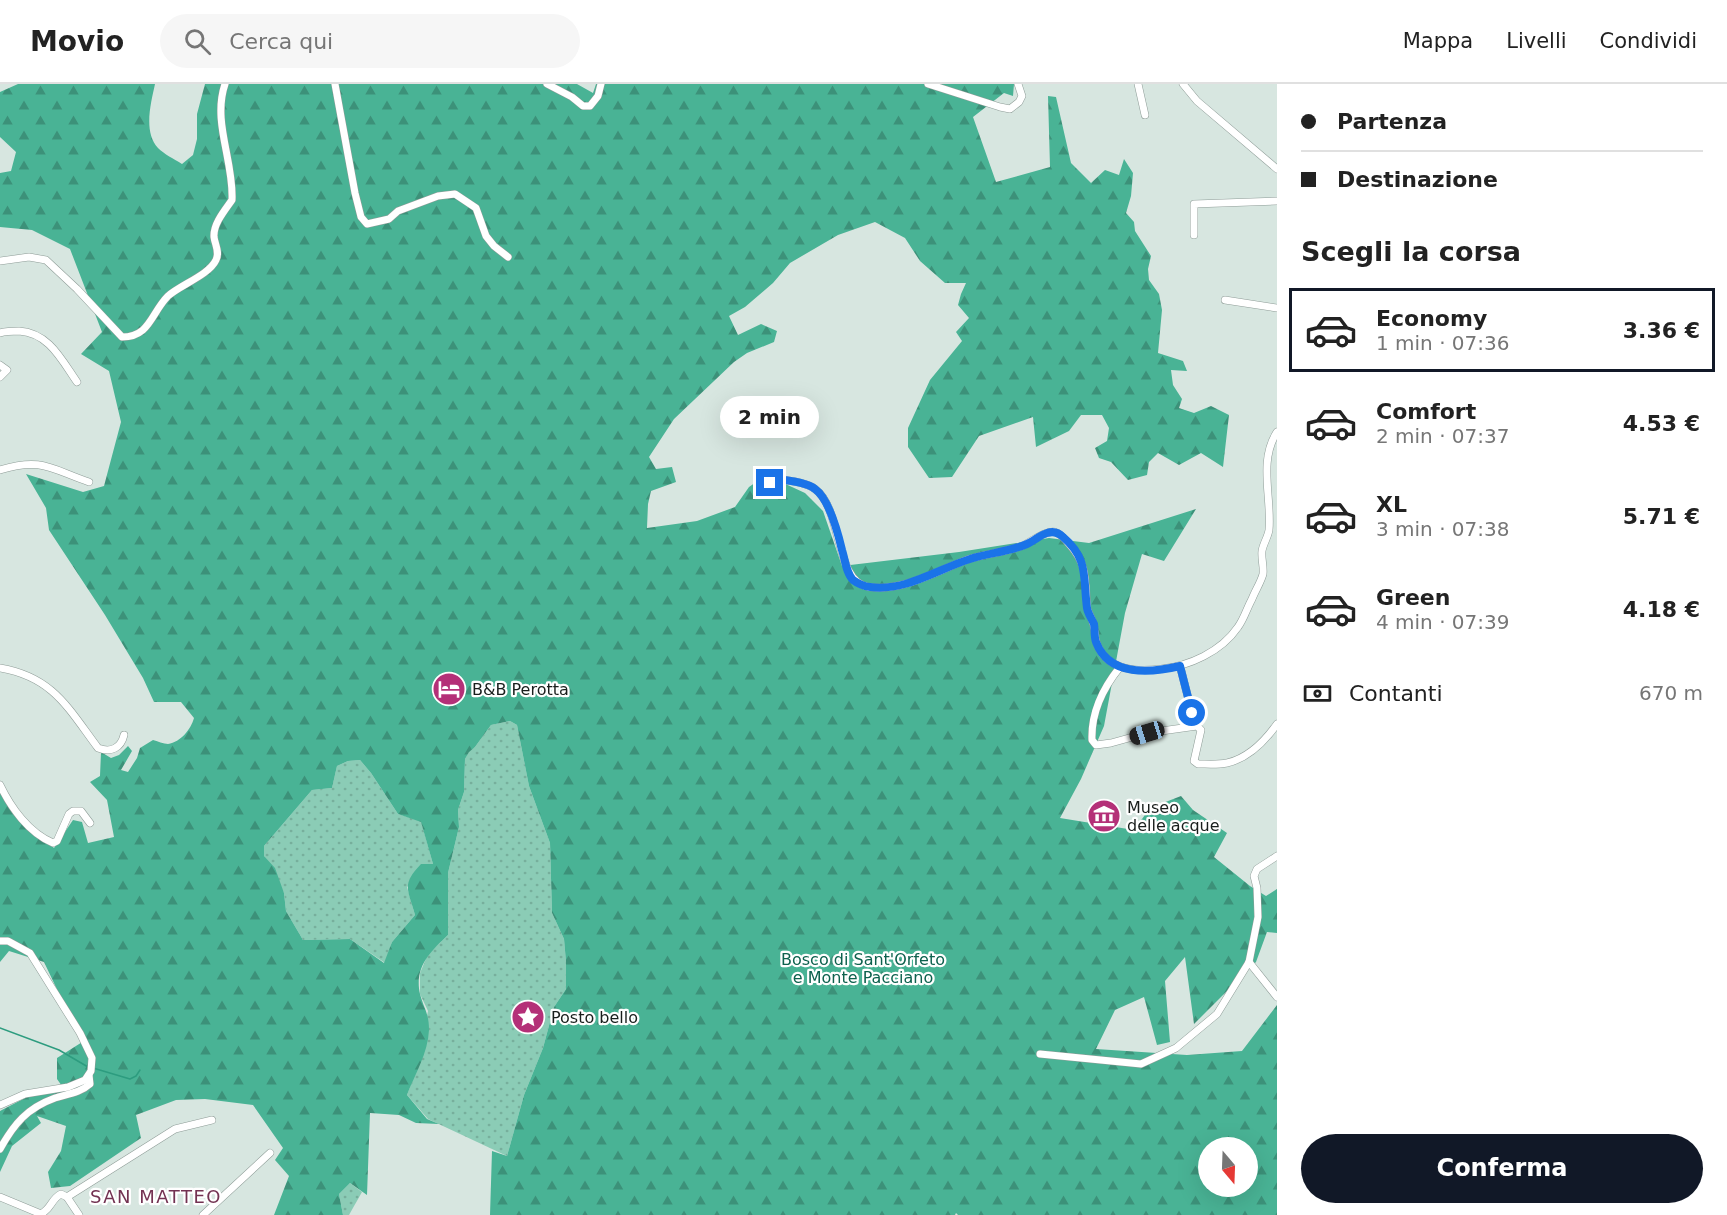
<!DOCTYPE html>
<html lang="it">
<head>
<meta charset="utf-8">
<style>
  :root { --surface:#fff; --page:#f6f6f6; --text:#222; --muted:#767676; --line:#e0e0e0; --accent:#111827 }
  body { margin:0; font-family:"DejaVu Sans",sans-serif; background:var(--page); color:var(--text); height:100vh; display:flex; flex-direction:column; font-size:22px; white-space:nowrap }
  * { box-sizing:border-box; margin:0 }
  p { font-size:20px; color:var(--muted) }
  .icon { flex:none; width:33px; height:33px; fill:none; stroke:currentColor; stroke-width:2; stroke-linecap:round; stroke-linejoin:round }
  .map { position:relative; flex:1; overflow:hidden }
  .panel { display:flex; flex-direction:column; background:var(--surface); width:450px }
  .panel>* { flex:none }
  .hud { display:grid; align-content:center; height:132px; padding:0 24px; background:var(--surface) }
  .needle { width:39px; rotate:161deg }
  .buttons { position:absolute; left:1198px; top:1053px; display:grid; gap:12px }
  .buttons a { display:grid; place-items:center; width:60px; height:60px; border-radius:50%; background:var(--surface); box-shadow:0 6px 24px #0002; font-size:30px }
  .end { position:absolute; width:27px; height:27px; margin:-14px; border:8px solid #1a73e8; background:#fff; box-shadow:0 0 0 3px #fff }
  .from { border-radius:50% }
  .bubble { position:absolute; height:42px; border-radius:21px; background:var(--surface); box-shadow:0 6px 24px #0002; font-size:20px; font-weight:600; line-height:42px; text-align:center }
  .car { position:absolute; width:18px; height:36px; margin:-18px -9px; border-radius:8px; box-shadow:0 0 4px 2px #0007; background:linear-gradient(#222 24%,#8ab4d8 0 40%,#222 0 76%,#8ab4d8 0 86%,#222 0) }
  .hud b { display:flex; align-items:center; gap:21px; height:57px; font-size:22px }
  .hud b+b { border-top:2px solid var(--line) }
  .hud i { width:15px; height:15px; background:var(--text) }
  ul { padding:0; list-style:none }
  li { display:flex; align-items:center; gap:18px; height:84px; margin:0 12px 9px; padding:0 12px; border:3px solid transparent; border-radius:0px }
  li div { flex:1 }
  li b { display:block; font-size:22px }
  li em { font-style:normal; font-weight:600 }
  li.on { border-color:var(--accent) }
  li>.icon { width:54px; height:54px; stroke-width:1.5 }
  h2 { padding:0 24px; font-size:27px; line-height:72px }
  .pay { display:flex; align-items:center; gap:15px; height:66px; padding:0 24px; font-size:22px }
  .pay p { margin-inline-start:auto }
  .cta { display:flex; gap:12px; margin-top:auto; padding:12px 24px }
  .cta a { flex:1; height:69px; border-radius:36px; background:var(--accent); color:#fff; font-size:24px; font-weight:600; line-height:69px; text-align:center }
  header { display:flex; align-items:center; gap:36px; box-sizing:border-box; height:84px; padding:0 30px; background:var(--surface); border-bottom:2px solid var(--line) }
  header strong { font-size:28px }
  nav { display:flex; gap:33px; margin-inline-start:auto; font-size:21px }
  .search { width:420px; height:54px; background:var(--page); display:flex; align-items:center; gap:15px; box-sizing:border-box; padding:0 21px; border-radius:33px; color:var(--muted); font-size:22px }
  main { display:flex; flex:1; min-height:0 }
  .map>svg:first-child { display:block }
  .grass { fill:url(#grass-dots) }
  .forest { fill:url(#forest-firs); fill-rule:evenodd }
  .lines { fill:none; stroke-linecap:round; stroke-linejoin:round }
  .stream { stroke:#2d9c7f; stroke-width:1.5 }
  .minor-casing { stroke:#8e9c97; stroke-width:8 }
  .minor { stroke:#fff; stroke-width:7 }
  .route { stroke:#1a73e8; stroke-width:8 }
  .labels { text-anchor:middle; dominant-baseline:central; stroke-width:4.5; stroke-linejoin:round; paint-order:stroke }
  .poi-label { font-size:16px; fill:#191e1c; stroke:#fff; text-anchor:start }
  .park-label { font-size:16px; fill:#0d624e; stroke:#fff }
  .neighbourhood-label { font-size:18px; letter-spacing:1.5px; fill:#733252; stroke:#fff }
</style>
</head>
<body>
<header>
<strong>Movio</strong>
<div class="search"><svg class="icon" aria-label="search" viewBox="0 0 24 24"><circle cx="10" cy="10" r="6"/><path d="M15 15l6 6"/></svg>Cerca qui</div>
<nav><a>Mappa</a><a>Livelli</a><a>Condividi</a></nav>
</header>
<main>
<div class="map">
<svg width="1277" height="1131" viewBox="0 0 1277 1131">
  <defs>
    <pattern id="grass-dots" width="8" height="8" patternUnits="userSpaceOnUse" patternTransform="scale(1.5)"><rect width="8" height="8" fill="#8bccb6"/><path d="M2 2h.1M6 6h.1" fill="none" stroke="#77af9c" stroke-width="1.8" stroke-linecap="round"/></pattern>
    <pattern id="forest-firs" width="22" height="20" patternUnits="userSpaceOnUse" patternTransform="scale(1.5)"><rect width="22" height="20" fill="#49b395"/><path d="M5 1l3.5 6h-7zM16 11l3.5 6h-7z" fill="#3c9179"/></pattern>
  </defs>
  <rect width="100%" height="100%" fill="#d7e6e0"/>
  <g class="grass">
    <polygon points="510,637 517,641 529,702 550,759 552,829 564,855 566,878 566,905 554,923 543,964 524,1011 507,1072 428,1035 407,1011 414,992 428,927 420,910 420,889 428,870 448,851 448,789 459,743 458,726 464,708 465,675 469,667 475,663 491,641"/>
    <polygon points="360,676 371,689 398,730 421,737 433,780 407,803 415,831 392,858 385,879 350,855 303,856 286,827 284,809 264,772 264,762 312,706 332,704 337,682 348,677"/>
    <polygon points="350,1099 362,1108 349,1131 343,1131 339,1110"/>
  </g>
  <path class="forest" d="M18 0H155C151 19 143 48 158 64 164 70 174 75 182 80L193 71 197 55V30L205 0H577L593 9 596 0H1014L1013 12 1004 9 973 33 996 98 1050 83 1048 12 1056 13 1071 79 1091 99 1105 86 1119 91 1124 75 1133 89 1131 112 1126 129 1134 138 1135 147 1151 172 1148 185 1149 196 1159 210 1162 226 1158 269 1183 277 1187 287 1171 286 1173 301 1182 315 1179 324 1194 329 1211 322 1229 331 1223 383 1201 369 1179 381 1158 369 1149 378 1147 391 1128 396 1111 378 1099 374 1095 364 1107 357 1109 344 1102 331H1081L1069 347 1036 363 1033 333 979 352 952 393 929 394 908 363V344L930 296 962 257 956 248 969 234 958 221 961 210 966 199H945L920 177 905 154 875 138 838 151 790 179 773 199 745 223 729 232 738 251 761 240 777 247 774 258 747 269 734 278 674 335 649 373 656 385 672 383 676 398 651 407 648 420 647 444 697 437 735 423 749 403 766 391 805 409 823 427 842 482 959 468 1049 454 1089 459 1196 425 1164 477 1142 470 1125 529 1104 642 1081 695 1060 734 1134 746 1150 724 1181 712 1193 726 1227 749 1214 773 1250 802 1266 812 1277 805V849L1267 848 1256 878 1194 940 1185 873 1165 897 1170 958 1157 961 1144 913 1115 926 1096 965 1187 971 1242 967 1277 921V1131H958L956 1129 955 1131H490L492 1067 507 1072 524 1011 543 964 554 923 566 905V878L564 855 552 829 550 759 529 702 517 641 510 637 491 641 475 663 469 668 465 675 464 708 458 726 459 743 448 789V851C430 868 414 883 420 910 424 925 429 929 429 946 428 969 415 990 407 1011L427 1035 439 1040 416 1039 399 1031 370 1029 367 1111 350 1099 339 1110 343 1131H274L289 1092 275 1076 283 1064 253 1021 205 1015 176 1016 136 1031 141 1054 70 1102 51 1104 48 1088 61 1067 66 1042 37 1032 41 1039 12 1062 0 1088V1027L27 1013 64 1005 57 995V974L87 955 63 918 44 878 9 867 0 878V709L12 725 54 764 73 736 82 738 88 759 114 753 107 716 90 698 100 692 101 668 111 674 119 671 128 662 132 667 121 686 128 688 137 674 140 664 153 656C157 657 164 660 168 660 181 658 191 645 194 634L181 618H154L143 594 105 531 49 446 46 424 26 390 83 408 104 402 121 338 109 287 81 270 102 248 70 165 32 146 0 143V89L11 87 16 68 0 53V8ZM360 676 371 689 398 730 421 738 433 780H421C401 801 408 805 415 831L392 858 384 879 350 855 303 856 286 827 284 809 275 784 264 772V762L312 706 332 704 337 682 348 677ZM1209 1064H1248V1102H1209Z"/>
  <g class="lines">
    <g class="stream">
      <polyline points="0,944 59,966 88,983"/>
      <polyline points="93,984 130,995 136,992 140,986"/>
    </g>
    <defs>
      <g id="minor">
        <polyline points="335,0 355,109 361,133 367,140 389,135 398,127 438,112 455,110 476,124 486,152 494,162 508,173"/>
        <polyline points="547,0 572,13 583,22 590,22 598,12 601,0"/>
        <polyline points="928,0 1000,23 1010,25 1019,18 1022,12 1018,0"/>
        <polyline points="1138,0 1145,31"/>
        <polyline points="1183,0 1197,17 1277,85"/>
        <polyline points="1194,151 1194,120 1277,117"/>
        <path d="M0 177 29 173 46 176 77 205 122 253C150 253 151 229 168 212 180 201 209 191 216 176 220 168 215 161 214 153 213 140 225 126 232 116 234 77 212 38 225 0"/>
        <polyline points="1225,216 1277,224"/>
        <path d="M0 249C6 247 12 247 19 247 49 249 61 275 77 298"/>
        <polyline points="0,281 7,286 0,293"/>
        <path d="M0 386C42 373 51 385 89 398"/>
        <path d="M770 398 775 395C787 396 806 398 815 405 843 425 834 498 869 503 904 508 938 486 969 475 986 470 1005 468 1022 462 1031 458 1045 446 1055 448 1061 450 1065 455 1069 460 1088 481 1085 496 1087 523 1088 529 1092 534 1093 539 1095 545 1095 552 1096 557 1105 587 1136 588 1161 585 1189 582 1221 568 1238 543 1244 535 1247 524 1252 515 1255 507 1261 498 1263 490 1264 483 1261 474 1262 467 1263 460 1268 453 1269 446 1272 414 1258 377 1277 348"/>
        <polyline points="1180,582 1192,629"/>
        <path d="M1120 583C1103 604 1091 630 1092 656L1096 661 1111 659 1147 649 1197 642 1201 646 1194 677 1198 680C1207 680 1218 681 1227 679 1249 674 1265 657 1277 640"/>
        <path d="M0 584C53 593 68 624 98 664 111 669 121 664 124 651"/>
        <path d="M0 701C11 724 29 749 53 759L57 757 69 730 73 727H81L90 739"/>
        <polyline points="0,857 8,857 30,869 80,949 92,974 91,987 85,996 68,1003 25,1010 0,1021"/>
        <polyline points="1249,878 1277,913"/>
        <polyline points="1040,970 1141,980 1176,964 1217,930 1249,878 1258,833 1257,804 1254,792 1257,785 1277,772"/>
        <path d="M0 1065C14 1040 27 1024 55 1014 68 1010 80 1009 90 1000L89 991"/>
        <path d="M0 1113 41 1130C52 1124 51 1115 61 1110L67 1113 79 1131"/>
        <polyline points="67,1113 175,1045 212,1036"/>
        <polyline points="203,1131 270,1069"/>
      </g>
    </defs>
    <use href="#minor" class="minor-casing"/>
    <use href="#minor" class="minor"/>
  </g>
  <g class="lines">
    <path class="route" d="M770 399 775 395C787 396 806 398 815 405 829 415 838 449 842 466 845 475 846 489 853 496 857 499 865 503 870 503 905 508 938 485 970 475 988 469 1009 468 1027 460 1034 457 1040 451 1047 449 1053 447 1059 449 1063 453 1089 475 1083 494 1087 524 1088 530 1092 535 1094 540 1095 546 1094 553 1096 558 1109 593 1151 589 1180 582L1192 629"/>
  </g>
  <defs>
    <symbol id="hotel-disc" viewBox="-11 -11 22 22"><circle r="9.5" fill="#b43078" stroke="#fff"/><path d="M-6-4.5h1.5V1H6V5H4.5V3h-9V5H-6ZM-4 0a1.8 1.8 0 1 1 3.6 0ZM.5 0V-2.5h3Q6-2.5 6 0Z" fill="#fff"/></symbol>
    <symbol id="museum-disc" viewBox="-11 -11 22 22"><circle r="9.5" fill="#b43078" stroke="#fff"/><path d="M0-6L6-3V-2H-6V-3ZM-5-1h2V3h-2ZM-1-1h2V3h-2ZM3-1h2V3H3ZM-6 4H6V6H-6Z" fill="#fff"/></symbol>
    <symbol id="sight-disc" viewBox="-11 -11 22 22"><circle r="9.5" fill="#b43078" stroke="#fff"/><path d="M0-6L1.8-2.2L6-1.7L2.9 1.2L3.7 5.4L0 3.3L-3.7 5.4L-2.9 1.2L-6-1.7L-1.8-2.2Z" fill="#fff"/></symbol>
  </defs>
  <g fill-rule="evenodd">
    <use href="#hotel-disc" x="430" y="586" width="38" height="38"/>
    <use href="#museum-disc" x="1085" y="713" width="38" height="38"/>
    <use href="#sight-disc" x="509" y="914" width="38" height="38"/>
  </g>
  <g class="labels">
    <g class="poi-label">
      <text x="472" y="605">B&amp;B Perotta</text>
      <text x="1127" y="723">Museo<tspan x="1127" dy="18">delle acque</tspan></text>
      <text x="551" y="933">Posto bello</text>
    </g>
    <g class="park-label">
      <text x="863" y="875">Bosco di Sant'Orfeto<tspan x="863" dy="18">e Monte Pacciano</tspan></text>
    </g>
    <g class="neighbourhood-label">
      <text x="156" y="1112">SAN MATTEO</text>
    </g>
  </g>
</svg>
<div class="buttons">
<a><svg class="needle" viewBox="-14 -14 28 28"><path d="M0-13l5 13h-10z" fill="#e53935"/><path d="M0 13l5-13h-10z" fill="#767676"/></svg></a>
</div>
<i class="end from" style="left:1192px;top:629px"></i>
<i class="end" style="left:770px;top:399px"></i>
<div class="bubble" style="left:720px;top:312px;width:99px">2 min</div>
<i class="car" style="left:1147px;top:649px;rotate:253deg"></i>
</div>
<section class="panel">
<div class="hud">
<b><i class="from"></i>Partenza</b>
<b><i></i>Destinazione</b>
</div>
<h2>Scegli la corsa</h2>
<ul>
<li class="on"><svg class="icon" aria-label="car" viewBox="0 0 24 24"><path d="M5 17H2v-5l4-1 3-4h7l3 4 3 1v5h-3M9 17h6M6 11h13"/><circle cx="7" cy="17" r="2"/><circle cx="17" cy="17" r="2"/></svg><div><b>Economy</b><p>1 min · 07:36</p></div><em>3.36 €</em></li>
<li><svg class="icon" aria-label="car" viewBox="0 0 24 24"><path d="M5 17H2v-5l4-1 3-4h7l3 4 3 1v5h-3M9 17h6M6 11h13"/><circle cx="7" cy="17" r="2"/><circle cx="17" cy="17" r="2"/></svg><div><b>Comfort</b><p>2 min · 07:37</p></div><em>4.53 €</em></li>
<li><svg class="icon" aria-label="car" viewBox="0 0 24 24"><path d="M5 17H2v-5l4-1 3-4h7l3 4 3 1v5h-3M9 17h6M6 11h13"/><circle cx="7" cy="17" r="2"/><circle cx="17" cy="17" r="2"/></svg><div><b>XL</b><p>3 min · 07:38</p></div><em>5.71 €</em></li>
<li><svg class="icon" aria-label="car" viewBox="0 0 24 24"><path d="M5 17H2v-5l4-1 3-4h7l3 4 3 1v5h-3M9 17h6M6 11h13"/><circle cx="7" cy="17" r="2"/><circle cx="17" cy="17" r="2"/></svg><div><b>Green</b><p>4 min · 07:39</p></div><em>4.18 €</em></li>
</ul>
<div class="pay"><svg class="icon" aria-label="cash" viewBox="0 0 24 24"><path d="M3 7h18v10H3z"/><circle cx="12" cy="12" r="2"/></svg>Contanti<p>670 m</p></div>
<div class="cta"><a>Conferma</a></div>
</section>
</main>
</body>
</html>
